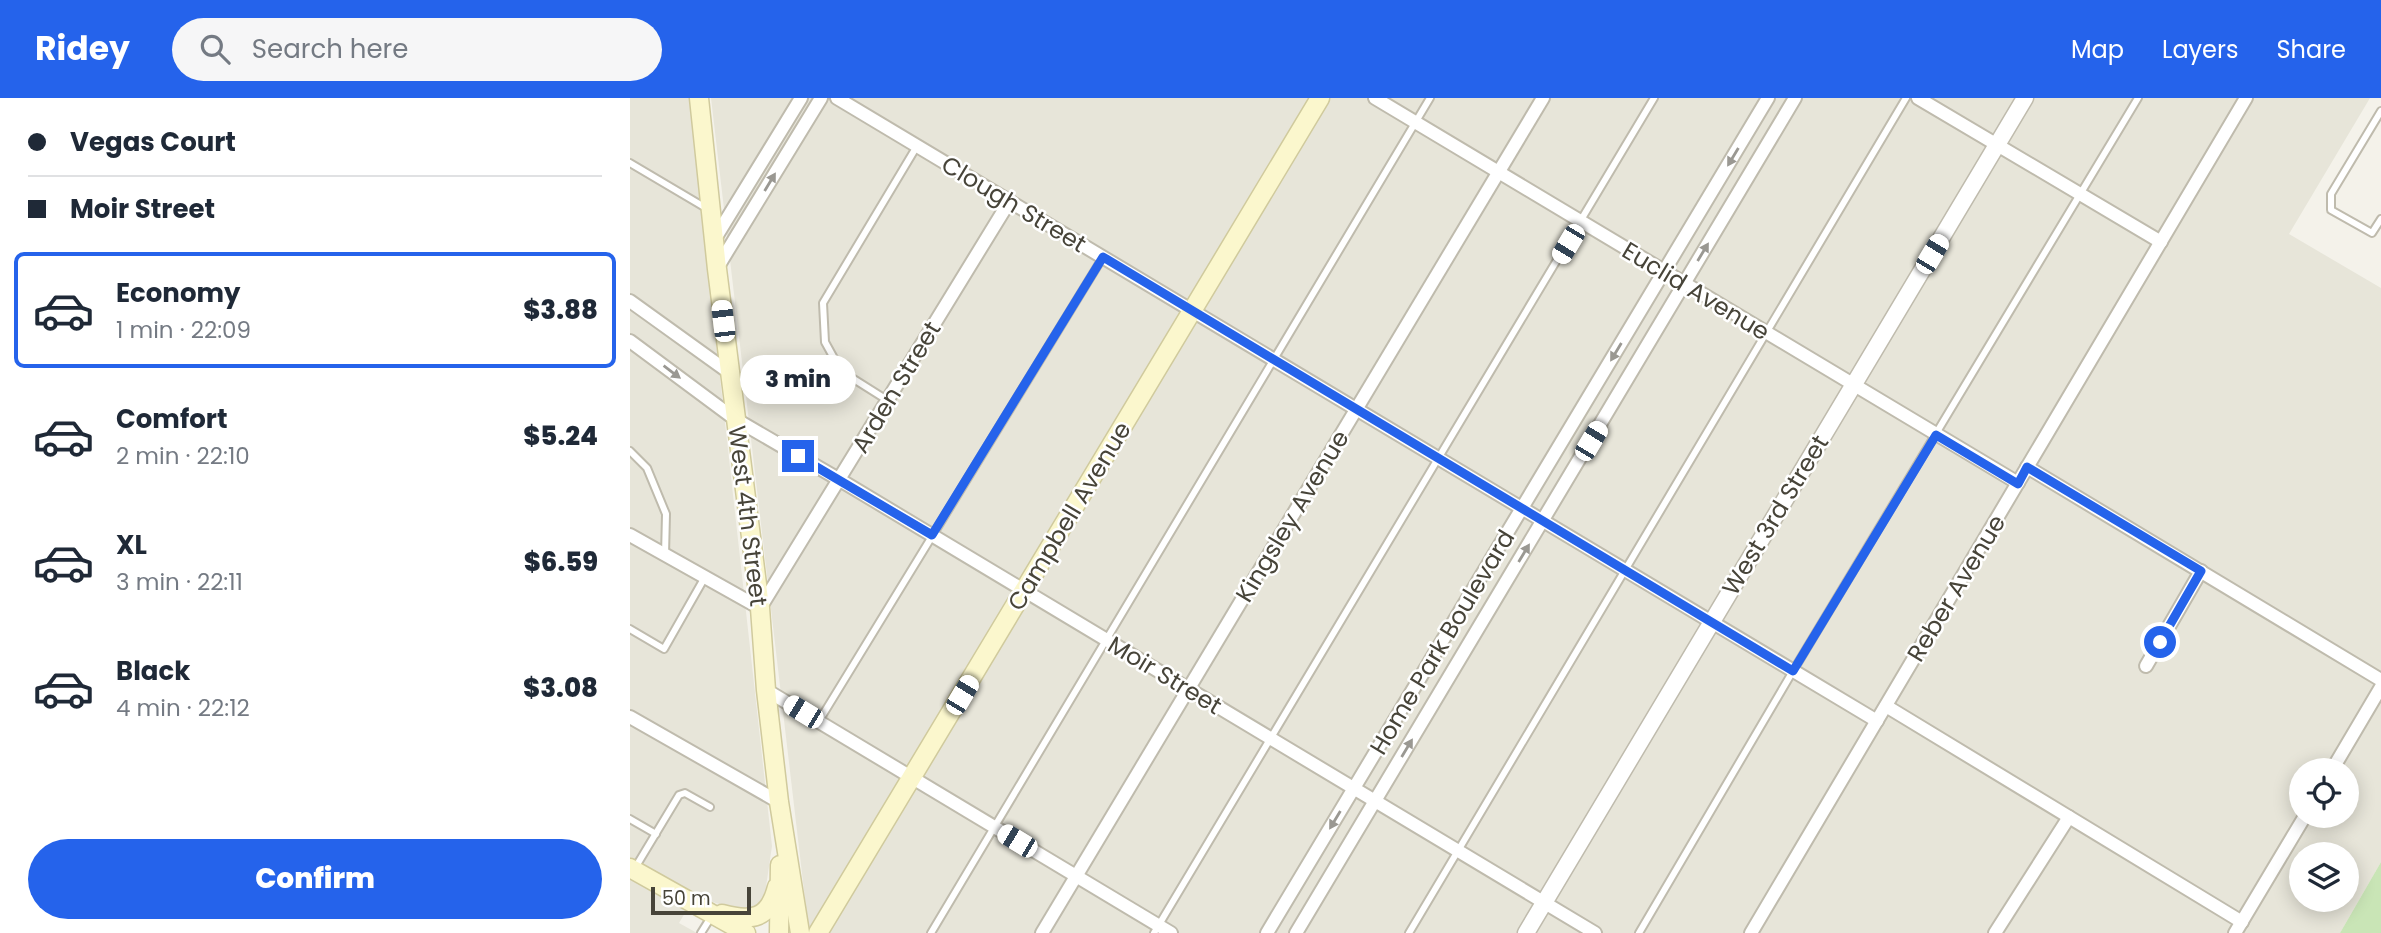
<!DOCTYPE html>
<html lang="en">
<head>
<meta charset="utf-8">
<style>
  :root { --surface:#fff; --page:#f6f6f7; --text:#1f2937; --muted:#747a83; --line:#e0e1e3; --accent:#2563eb }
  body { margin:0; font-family:Poppins,sans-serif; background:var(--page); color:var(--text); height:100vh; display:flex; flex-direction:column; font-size:26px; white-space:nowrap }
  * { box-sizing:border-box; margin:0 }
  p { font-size:23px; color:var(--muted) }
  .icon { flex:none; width:38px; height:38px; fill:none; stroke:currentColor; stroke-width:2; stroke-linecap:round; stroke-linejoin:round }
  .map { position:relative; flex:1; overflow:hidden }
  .sheet { display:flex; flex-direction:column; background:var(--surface); width:630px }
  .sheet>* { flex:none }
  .guide { display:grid; align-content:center; height:154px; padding:0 28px; background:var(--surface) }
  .controls { position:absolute; left:1659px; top:660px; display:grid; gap:14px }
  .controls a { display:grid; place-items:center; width:70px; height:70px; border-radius:50%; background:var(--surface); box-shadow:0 4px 18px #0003; font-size:35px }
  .scale { position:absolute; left:21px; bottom:18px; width:100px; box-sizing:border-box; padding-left:7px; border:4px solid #474439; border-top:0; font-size:19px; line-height:24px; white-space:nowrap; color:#474439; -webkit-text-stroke:5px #fff; paint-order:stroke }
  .end { position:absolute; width:32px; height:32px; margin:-16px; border:9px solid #2563eb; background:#fff; box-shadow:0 0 0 4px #fff }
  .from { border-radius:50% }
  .bubble { position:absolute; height:49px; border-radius:24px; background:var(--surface); box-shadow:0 4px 18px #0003; font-size:23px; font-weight:800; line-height:49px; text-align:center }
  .car { position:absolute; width:21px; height:42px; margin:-21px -10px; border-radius:9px; box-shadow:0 0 5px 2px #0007; background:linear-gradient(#fff 24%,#345 0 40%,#fff 0 76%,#345 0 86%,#fff 0) }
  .guide b { display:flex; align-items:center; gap:24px; height:66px; font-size:26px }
  .guide b+b { border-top:2px solid var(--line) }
  .guide i { width:18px; height:18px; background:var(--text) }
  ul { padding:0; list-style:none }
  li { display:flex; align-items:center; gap:21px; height:116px; margin:0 14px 10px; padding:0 14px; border:4px solid transparent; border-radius:10px }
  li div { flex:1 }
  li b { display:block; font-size:26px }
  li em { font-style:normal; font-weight:800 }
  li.current { border-color:var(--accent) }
  li>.icon { width:63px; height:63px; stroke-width:1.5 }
  .cta { display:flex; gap:14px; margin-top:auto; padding:14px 28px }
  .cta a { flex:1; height:80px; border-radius:42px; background:var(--accent); color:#fff; font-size:28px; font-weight:800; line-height:80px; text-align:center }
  header { display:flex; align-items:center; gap:42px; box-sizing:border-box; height:98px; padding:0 35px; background:var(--accent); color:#fff }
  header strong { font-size:33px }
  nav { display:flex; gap:38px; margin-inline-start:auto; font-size:24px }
  .search { width:490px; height:63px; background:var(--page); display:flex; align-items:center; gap:18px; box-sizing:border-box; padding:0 24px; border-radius:38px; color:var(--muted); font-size:26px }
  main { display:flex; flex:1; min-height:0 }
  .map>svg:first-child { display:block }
  .residential { fill:#e7e5d9; fill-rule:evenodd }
  .green { fill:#c9e5b6 }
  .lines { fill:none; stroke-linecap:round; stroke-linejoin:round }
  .service-casing { stroke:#bfbbad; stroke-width:10 }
  .minor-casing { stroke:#bfbbad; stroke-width:16 }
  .tertiary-casing { stroke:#bfbbad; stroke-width:19 }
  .secondary-casing { stroke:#d0ca9d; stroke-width:21 }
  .service { stroke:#fff; stroke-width:6 }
  .minor { stroke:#fff; stroke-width:12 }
  .tertiary { stroke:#fff; stroke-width:16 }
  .secondary { stroke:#fbf7cd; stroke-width:18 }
  .oneway { fill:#9a9892 }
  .route { stroke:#2563eb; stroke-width:9 }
  .labels { text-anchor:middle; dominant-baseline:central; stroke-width:5; stroke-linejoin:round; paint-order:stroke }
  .street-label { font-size:24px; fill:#474439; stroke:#fff }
</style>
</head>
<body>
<header>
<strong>Ridey</strong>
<div class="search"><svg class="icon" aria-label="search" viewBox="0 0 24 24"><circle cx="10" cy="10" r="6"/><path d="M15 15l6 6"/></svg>Search here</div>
<nav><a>Map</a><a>Layers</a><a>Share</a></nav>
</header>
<main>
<section class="sheet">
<div class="guide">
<b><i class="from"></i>Vegas Court</b>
<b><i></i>Moir Street</b>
</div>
<ul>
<li class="current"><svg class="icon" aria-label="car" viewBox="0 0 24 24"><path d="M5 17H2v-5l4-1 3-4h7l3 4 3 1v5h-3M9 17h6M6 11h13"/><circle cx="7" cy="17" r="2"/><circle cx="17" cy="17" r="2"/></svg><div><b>Economy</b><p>1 min · 22:09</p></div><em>$3.88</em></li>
<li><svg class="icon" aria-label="car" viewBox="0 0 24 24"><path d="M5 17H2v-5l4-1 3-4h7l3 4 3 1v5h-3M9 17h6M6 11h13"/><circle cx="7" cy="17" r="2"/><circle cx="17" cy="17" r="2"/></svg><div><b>Comfort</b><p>2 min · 22:10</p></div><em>$5.24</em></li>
<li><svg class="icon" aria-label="car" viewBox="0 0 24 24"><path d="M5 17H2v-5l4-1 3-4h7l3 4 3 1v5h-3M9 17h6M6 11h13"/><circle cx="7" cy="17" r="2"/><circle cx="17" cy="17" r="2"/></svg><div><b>XL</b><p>3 min · 22:11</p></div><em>$6.59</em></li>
<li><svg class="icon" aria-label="car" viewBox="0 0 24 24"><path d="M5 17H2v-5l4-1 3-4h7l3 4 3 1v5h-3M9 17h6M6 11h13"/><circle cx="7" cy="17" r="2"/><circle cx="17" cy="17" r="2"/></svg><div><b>Black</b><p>4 min · 22:12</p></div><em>$3.08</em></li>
</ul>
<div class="cta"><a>Confirm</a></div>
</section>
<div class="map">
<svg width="1751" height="835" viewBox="0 0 1751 835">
  <rect width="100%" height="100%" fill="#f4f2ea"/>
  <g class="residential">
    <polygon points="0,0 59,0 142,748 134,802 120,811 101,810 65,798 49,825 67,835 0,835"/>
    <path d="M81 0H1740L1659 136 1751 190V764L1710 835H179ZM1671 672H1717V718H1671ZM1671 756H1717V802H1671Z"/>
  </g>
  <polygon class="green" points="1751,764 1751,835 1710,835"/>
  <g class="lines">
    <defs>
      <g id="service">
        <polyline points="1751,13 1701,96 1701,112 1742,135 1751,121"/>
        <polyline points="0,65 76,110"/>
        <polyline points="257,302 211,273 195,244 193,205 287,48"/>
        <polyline points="0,353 17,370 36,416 35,457"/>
        <polyline points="0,531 34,551 75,479"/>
        <polyline points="189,623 473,159"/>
        <polyline points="0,721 26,736"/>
        <polyline points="5,770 49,697 55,695 80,709"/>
        <polyline points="71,835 81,819"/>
        <polyline points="301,835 800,0"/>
        <polyline points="524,835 1024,0"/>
        <polyline points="779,835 1276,0"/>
        <polyline points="1009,835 1163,573 1508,0"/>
      </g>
      <g id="minor">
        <polyline points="207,0 1247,623"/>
        <polyline points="745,0 1388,385"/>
        <polyline points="1288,0 1531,144"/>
        <polyline points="84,142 171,0"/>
        <polyline points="87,170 191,0"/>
        <polyline points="0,203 100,275"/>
        <polyline points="0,243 105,321 210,382 965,835"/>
        <polyline points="1397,369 1751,582"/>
        <polyline points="0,437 130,510 379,104"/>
        <polyline points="1516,568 1571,473"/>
        <polyline points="136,592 541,835"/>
        <polyline points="1256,608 1612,824"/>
        <polyline points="0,619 149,704"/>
        <polyline points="1702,672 1751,589"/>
        <polyline points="412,835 913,0"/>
        <polyline points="637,835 1138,0"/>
        <polyline points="666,835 1165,0"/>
        <polyline points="1121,835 1616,0"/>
        <polyline points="1365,835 1439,719"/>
        <polyline points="1605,835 1675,718"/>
      </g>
      <polyline id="tertiary" points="896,835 1395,0"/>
      <g id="secondary">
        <polyline points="69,0 87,171 130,510 136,592 149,704 170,835"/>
        <polyline points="0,770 116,835"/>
        <path d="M92 816C122 824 139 821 147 789"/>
        <polyline points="149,835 150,767"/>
        <polyline points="188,835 690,0"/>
      </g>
    </defs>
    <use href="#service" class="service-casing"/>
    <use href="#minor" class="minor-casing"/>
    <use href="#tertiary" class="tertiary-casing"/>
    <use href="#secondary" class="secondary-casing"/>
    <use href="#service" class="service"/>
    <use href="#minor" class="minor"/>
    <use href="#tertiary" class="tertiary"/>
    <use href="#secondary" class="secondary"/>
  </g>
  <defs><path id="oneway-solid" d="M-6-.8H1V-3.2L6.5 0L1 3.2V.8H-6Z" transform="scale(1.75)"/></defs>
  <g class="oneway">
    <use href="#oneway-solid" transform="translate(1103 59) rotate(121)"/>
    <use href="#oneway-solid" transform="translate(140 84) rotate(-59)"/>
    <use href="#oneway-solid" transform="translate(1073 154) rotate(-59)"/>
    <use href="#oneway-solid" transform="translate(986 254) rotate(121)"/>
    <use href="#oneway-solid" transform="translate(42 274) rotate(37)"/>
    <use href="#oneway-solid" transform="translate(894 455) rotate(-59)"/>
    <use href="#oneway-solid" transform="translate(777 650) rotate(-59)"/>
    <use href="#oneway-solid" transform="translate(705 722) rotate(121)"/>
  </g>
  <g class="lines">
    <polyline class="route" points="168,358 302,437 473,159 1163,573 1306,337 1388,386 1397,369 1571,473 1530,544"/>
  </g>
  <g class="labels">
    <g class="street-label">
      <text transform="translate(384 106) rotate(31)">Clough Street</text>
      <text transform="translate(1066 193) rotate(31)">Euclid Avenue</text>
      <text transform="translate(266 289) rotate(-59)">Arden Street</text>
      <text transform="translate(1145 417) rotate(-59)">West 3rd Street</text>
      <text transform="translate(118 418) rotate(83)">West 4th Street</text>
      <text transform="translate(439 418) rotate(-59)">Campbell Avenue</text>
      <text transform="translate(662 418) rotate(-59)">Kingsley Avenue</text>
      <text transform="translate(1326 490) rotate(-59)">Reber Avenue</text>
      <text transform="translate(812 544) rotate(-59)">Home Park Boulevard</text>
      <text transform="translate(535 577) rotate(31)">Moir Street</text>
    </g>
  </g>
</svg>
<div class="controls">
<a><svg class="icon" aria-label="locate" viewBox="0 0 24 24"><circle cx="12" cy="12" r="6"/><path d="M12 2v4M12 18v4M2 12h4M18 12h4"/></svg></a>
<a><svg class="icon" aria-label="layers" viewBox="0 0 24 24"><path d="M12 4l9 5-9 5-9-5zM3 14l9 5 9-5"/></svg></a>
</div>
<div class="scale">50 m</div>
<i class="end from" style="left:1530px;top:544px"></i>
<i class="end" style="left:168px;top:358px"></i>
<div class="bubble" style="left:110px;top:257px;width:116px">3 min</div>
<i class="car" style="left:938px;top:146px;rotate:211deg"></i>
<i class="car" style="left:1302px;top:156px;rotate:31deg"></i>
<i class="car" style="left:93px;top:223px;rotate:353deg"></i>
<i class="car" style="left:961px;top:343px;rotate:31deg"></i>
<i class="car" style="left:332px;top:597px;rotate:31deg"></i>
<i class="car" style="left:173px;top:614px;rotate:301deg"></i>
<i class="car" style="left:387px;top:743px;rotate:301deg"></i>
</div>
</main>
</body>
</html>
